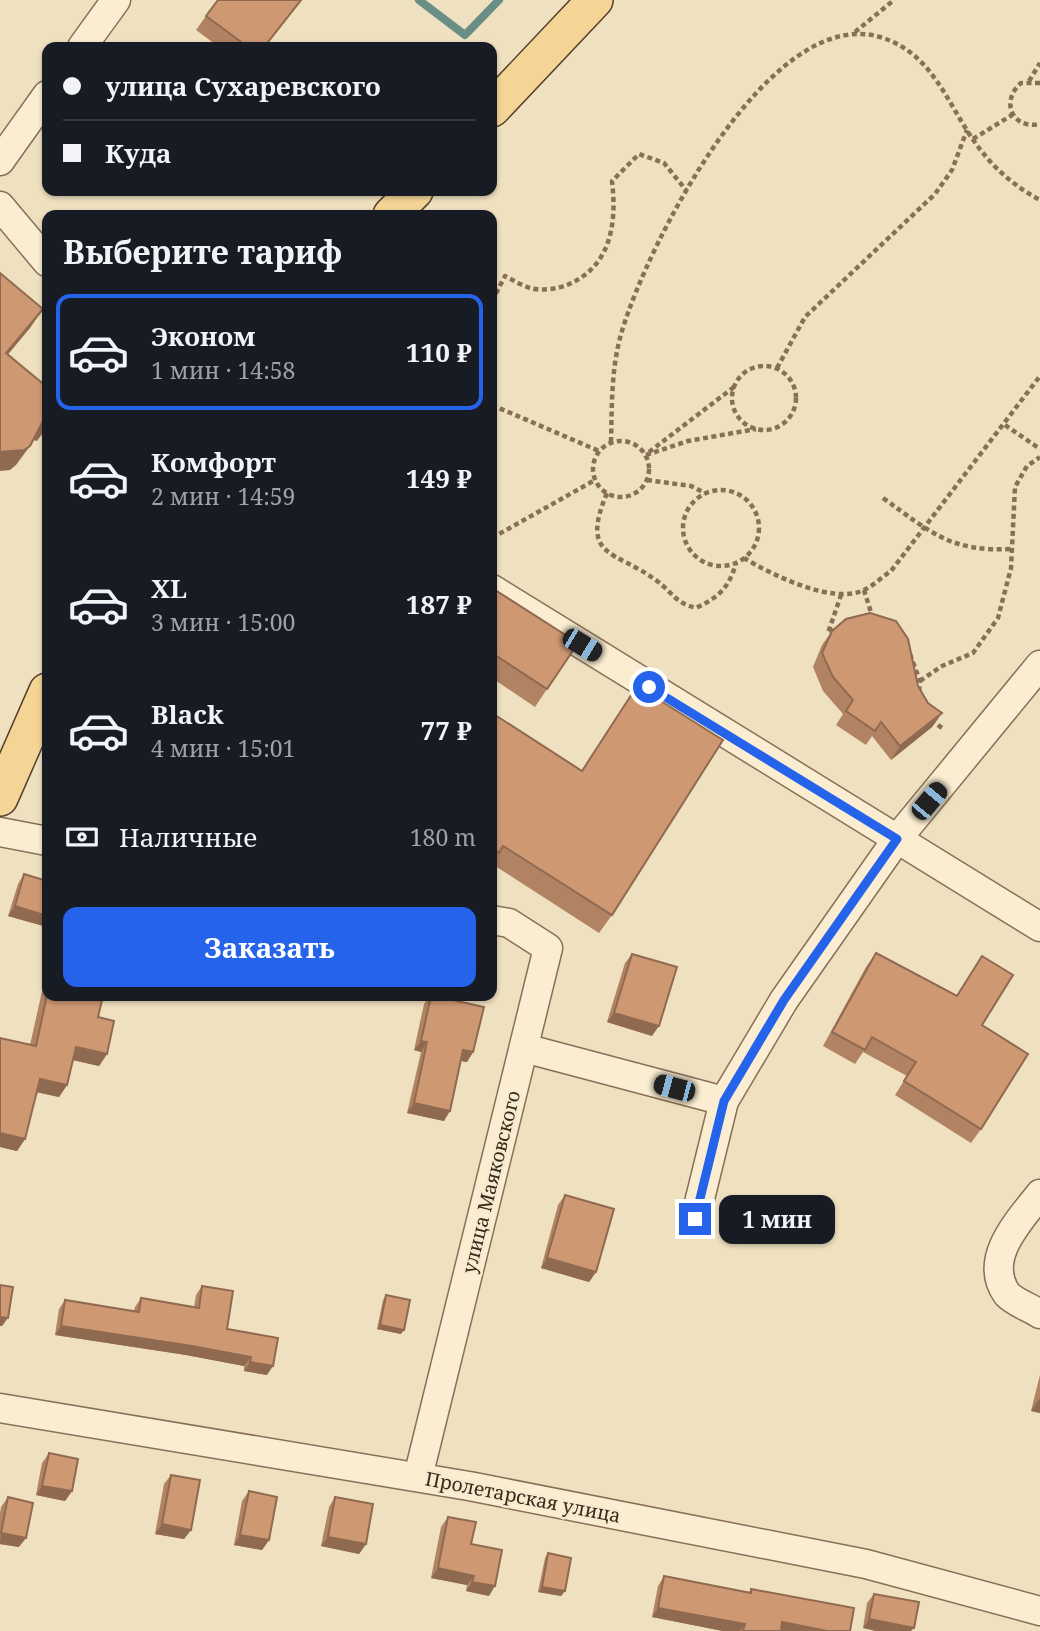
<!DOCTYPE html>
<html lang="ru">
<head>
<meta charset="utf-8">
<style>
  :root { --surface:#171b24; --page:#242831; --text:#f1f3f6; --muted:#9ea1a6; --line:#363941; --accent:#2563eb }
  body { margin:0; font-family:"Noto Serif",serif; background:var(--page); color:var(--text); height:100vh; display:flex; flex-direction:column; font-size:26px; white-space:nowrap }
  * { box-sizing:border-box; margin:0 }
  p { font-size:23px; color:var(--muted) }
  .icon { flex:none; width:38px; height:38px; fill:none; stroke:currentColor; stroke-width:2; stroke-linecap:round; stroke-linejoin:round }
  .map { position:relative; flex:1; overflow:hidden }
  .sheet { position:absolute; left:42px; top:210px; width:455px; height:791px; display:flex; flex-direction:column; background:var(--surface); border-radius:14px; box-shadow:0 2px 5px #0004 }
  .sheet>* { flex:none }
  .banner { position:absolute; left:42px; top:42px; width:455px; height:154px; border-radius:14px; box-shadow:0 2px 5px #0004; display:grid; align-content:center; height:154px; padding:0 21px; background:var(--surface) }
  .end { position:absolute; width:32px; height:32px; margin:-16px; border:9px solid #2563eb; background:#fff; box-shadow:0 0 0 4px #fff }
  .from { border-radius:50% }
  .bubble { position:absolute; height:49px; border-radius:14px; background:var(--surface); box-shadow:0 2px 5px #0004; font-size:23px; font-weight:700; line-height:49px; text-align:center }
  .car { position:absolute; width:21px; height:42px; margin:-21px -10px; border-radius:9px; box-shadow:0 0 5px 2px #0007; background:linear-gradient(#222 24%,#8ab4d8 0 40%,#222 0 76%,#8ab4d8 0 86%,#222 0) }
  .banner b { display:flex; align-items:center; gap:24px; height:66px; font-size:26px }
  .banner b+b { border-top:2px solid var(--line) }
  .banner i { width:18px; height:18px; background:var(--text) }
  ul { padding:0; list-style:none }
  li { display:flex; align-items:center; gap:21px; height:116px; margin:0 14px 10px; padding:0 7px; border:4px solid transparent; border-radius:14px }
  li div { flex:1 }
  li b { display:block; font-size:26px }
  li em { font-style:normal; font-weight:700 }
  li.current { border-color:var(--accent) }
  li>.icon { width:63px; height:63px; stroke-width:1.5 }
  h2 { padding:0 21px; font-size:32px; line-height:84px }
  .pay { display:flex; align-items:center; gap:18px; height:77px; padding:0 21px; font-size:26px }
  .pay p { margin-inline-start:auto }
  .primary-button { display:flex; gap:14px; margin-top:auto; padding:14px 21px }
  .primary-button a { flex:1; height:80px; border-radius:14px; background:var(--accent); color:#fff; font-size:28px; font-weight:700; line-height:80px; text-align:center }
  .map>svg:first-child { display:block }
  .lines { fill:none; stroke-linecap:round; stroke-linejoin:round }
  .stream { stroke:#698e85; stroke-width:8 }
  .minor-casing { stroke:#887057; stroke-width:31 }
  .major-casing { stroke:#553e2c; stroke-width:38 }
  .path { stroke:#887057; stroke-width:4.5; stroke-dasharray:5 3.5; stroke-linecap:butt }
  .minor { stroke:#faedd2; stroke-width:28 }
  .major { stroke:#f4d595; stroke-width:35 }
  .wall { fill:#b18363 }
  .shaded-wall { fill:#906a50 }
  .building { fill:#ce9873; stroke:#906a50; stroke-width:2 }
  .route { stroke:#2563eb; stroke-width:9 }
  .labels { text-anchor:middle; dominant-baseline:central; stroke-width:5; stroke-linejoin:round; paint-order:stroke }
  .street-label { font-size:19px; fill:#37291c; stroke:#f6eacf }
</style>
</head>
<body>
<div class="map">
<svg width="1040" height="1631" viewBox="0 0 1040 1631">
  <rect width="100%" height="100%" fill="#efe0bf"/>
  <g class="lines">
    <polyline class="stream" points="419,0 465,35 499,0"/>
    <defs>
      <g id="minor">
        <polyline points="82,47 116,0"/>
        <polyline points="0,161 47,95"/>
        <polyline points="0,206 47,262"/>
        <polyline points="492,589 1040,927"/>
        <polyline points="0,832 47,841"/>
        <polyline points="524,1048 724,1101"/>
        <path d="M1040 1194C1019 1221 982 1259 1007 1294 1014 1302 1031 1308 1040 1314"/>
        <polyline points="695,1219 724,1101 784,1000 897,839 1040,665"/>
        <polyline points="0,1408 469,1486 866,1564 1040,1611"/>
        <polyline points="418,1477 548,948 509,923 492,920"/>
      </g>
      <g id="major">
        <polyline points="492,109 595,0"/>
        <polyline points="391,215 415,191"/>
        <polyline points="0,798 47,691"/>
      </g>
    </defs>
    <use href="#minor" class="minor-casing"/>
    <use href="#major" class="major-casing"/>
    <g class="path">
      <polyline points="855,32 894,0"/>
      <polyline points="1029,81 1040,63"/>
      <path d="M1040 83H1021C1000 101 1012 130 1040 124"/>
      <polyline points="973,139 1012,115"/>
      <path d="M492 301 505 276C513 280 521 285 530 288 540 291 557 289 567 285 611 267 617 224 612 181L639 154 664 163 686 190"/>
      <circle cx="764" cy="398" r="32"/>
      <polyline points="777,368 805,317 935,194 952,170 967,130"/>
      <polyline points="492,405 599,451"/>
      <polyline points="1005,425 1040,449"/>
      <circle cx="621" cy="469" r="28"/>
      <path d="M611 442C612 405 611 367 622 331 647 246 769 4 880 37 937 54 949 112 983 153 998 172 1019 189 1040 200"/>
      <polyline points="649,452 734,387"/>
      <polyline points="646,455 688,441 756,429"/>
      <polyline points="647,480 691,486 705,493"/>
      <circle cx="721" cy="528" r="38"/>
      <path d="M607 493C579 559 616 550 657 581 674 594 674 602 696 608 719 597 729 588 736 563"/>
      <path d="M883 498C932 533 950 552 1012 549"/>
      <polyline points="492,538 595,480"/>
      <path d="M744 558C772 575 833 605 864 590 873 586 882 577 891 571L1040 376"/>
      <polyline points="864,590 873,619"/>
      <polyline points="834,630 828,633 841,595"/>
      <polyline points="910,654 920,681 919,693"/>
      <polyline points="920,681 942,666 973,653 998,618 1011,568 1015,487 1027,466 1040,457"/>
      <polyline points="931,720 942,728"/>
    </g>
    <use href="#minor" class="minor"/>
    <use href="#major" class="major"/>
  </g>
  <g class="wall">
    <polygon points="302,0 265,47 219,47 196,30 206,16"/>
    <polygon points="492,588 547,689 535,707 492,678"/>
    <polygon points="832,631 918,686 928,703 942,713 932,727 891,760 872,736 866,745 836,725 843,714 823,691 813,667 822,645"/>
    <polygon points="637,686 612,915 599,933 492,864 492,713 582,771"/>
    <polygon points="24,874 47,881 47,927 8,916 18,884"/>
    <polygon points="876,953 956,996 982,956 981,1129 971,1143 895,1095 907,1076 863,1052 855,1064 823,1046 866,967"/>
    <polygon points="632,954 652,1036 607,1022 625,963"/>
    <polygon points="47,969 47,996 98,1017 107,1054 99,1066 73,1060 67,1085 59,1097 37,1092 25,1139 17,1151 0,1147 0,1038 30,1045"/>
    <polygon points="430,996 473,1052 467,1062 461,1061 444,1121 407,1113 421,1052 414,1050 424,1004"/>
    <polygon points="565,1195 596,1272 589,1282 541,1268 558,1205"/>
    <polygon points="202,1286 227,1329 267,1375 244,1371 244,1366 186,1355 55,1335 59,1309 65,1300 134,1311 135,1307 141,1298 194,1307 196,1295"/>
    <polygon points="386,1295 401,1334 377,1329 383,1300"/>
    <polygon points="1040,1375 1040,1413 1031,1411"/>
    <polygon points="49,1453 72,1491 65,1501 36,1495 42,1463"/>
    <polygon points="171,1475 191,1530 184,1539 155,1534 164,1484"/>
    <polygon points="249,1491 269,1540 262,1550 234,1545 242,1501"/>
    <polygon points="8,1497 19,1547 0,1544 0,1513 1,1507"/>
    <polygon points="335,1497 366,1544 359,1554 321,1546 329,1507"/>
    <polygon points="448,1517 471,1544 489,1596 466,1591 467,1585 431,1578 441,1527"/>
    <polygon points="548,1553 565,1591 561,1596 538,1592 545,1558"/>
    <polygon points="664,1576 749,1592 751,1589 850,1631 723,1631 652,1617 658,1586"/>
    <polygon points="874,1594 911,1631 876,1631 863,1628 867,1603"/>
  </g>
  <g class="shaded-wall">
    <polygon points="43,309 30,328 0,364 6,353"/>
    <polygon points="44,419 47,420 47,427 37,441 30,439"/>
    <polygon points="30,446 16,465 10,470 0,471 0,452"/>
    <polygon points="942,713 932,727 891,760 900,746"/>
    <polygon points="15,906 47,916 47,927 8,916"/>
    <polygon points="287,996 303,996 301,999"/>
    <polygon points="614,1013 659,1026 652,1036 607,1022"/>
    <polygon points="421,1041 427,1042 421,1052 414,1050"/>
    <polygon points="76,1047 107,1054 99,1066 68,1059"/>
    <polygon points="463,1050 473,1052 467,1062 456,1060"/>
    <polygon points="40,1079 67,1085 59,1097 31,1091"/>
    <polygon points="414,1103 450,1111 444,1121 407,1113"/>
    <polygon points="0,1133 25,1139 17,1151 0,1147"/>
    <polygon points="547,1258 596,1272 589,1282 541,1268"/>
    <polygon points="0,1317 8,1318 2,1326 0,1326"/>
    <polygon points="380,1325 404,1330 401,1334 377,1329"/>
    <polygon points="61,1326 192,1346 251,1357 244,1366 186,1355 55,1335"/>
    <polygon points="250,1362 273,1366 267,1375 244,1371"/>
    <polygon points="1040,1398 1040,1413 1031,1411"/>
    <polygon points="42,1486 72,1491 65,1501 36,1495"/>
    <polygon points="162,1524 191,1530 184,1539 155,1534"/>
    <polygon points="1,1533 26,1538 19,1547 0,1544"/>
    <polygon points="240,1535 269,1540 262,1550 234,1545"/>
    <polygon points="328,1537 366,1544 359,1554 321,1546"/>
    <polygon points="438,1568 474,1576 467,1585 431,1578"/>
    <polygon points="472,1582 495,1586 489,1596 466,1591"/>
    <polygon points="542,1587 565,1591 561,1596 538,1592"/>
    <polygon points="658,1608 745,1624 740,1631 723,1631 652,1617"/>
    <polygon points="869,1619 914,1628 911,1631 876,1631 863,1628"/>
    <polygon points="782,1622 827,1631 776,1631"/>
  </g>
  <g class="building">
    <polygon points="218,0 301,0 264,47 248,47 206,16"/>
    <polygon points="0,273 43,309 6,353 47,387 47,420 44,419 30,446 24,450 0,452"/>
    <polygon points="492,588 578,643 547,689 492,653"/>
    <polygon points="870,613 896,621 908,639 918,686 928,703 942,713 900,746 881,722 875,731 846,711 853,700 833,677 822,653 832,631 846,619"/>
    <polygon points="637,686 723,740 612,915 503,846 499,853 492,848 492,713 582,771"/>
    <polygon points="24,874 47,881 47,916 15,906"/>
    <polygon points="876,953 957,996 982,956 1013,975 982,1025 1028,1054 981,1129 904,1081 916,1062 872,1037 865,1050 832,1032"/>
    <polygon points="632,954 677,967 659,1026 614,1013"/>
    <polygon points="47,995 47,996 103,996 98,1017 114,1021 107,1054 76,1047 67,1085 40,1079 25,1139 0,1133 0,1038 36,1046"/>
    <polygon points="431,996 435,996 484,1007 473,1052 463,1050 450,1111 414,1103 427,1042 421,1041"/>
    <polygon points="565,1195 614,1209 596,1272 547,1258"/>
    <polygon points="0,1285 13,1287 8,1318 0,1317"/>
    <polygon points="202,1286 233,1291 227,1329 278,1338 273,1366 250,1362 251,1357 192,1346 61,1326 65,1300 139,1312 141,1298 199,1308"/>
    <polygon points="386,1295 410,1300 404,1330 380,1325"/>
    <polygon points="49,1453 78,1459 72,1491 42,1486"/>
    <polygon points="171,1475 200,1480 191,1530 162,1524"/>
    <polygon points="249,1491 277,1497 269,1540 240,1535"/>
    <polygon points="8,1497 33,1503 26,1538 1,1533"/>
    <polygon points="335,1497 373,1504 366,1544 328,1537"/>
    <polygon points="448,1517 476,1522 471,1544 502,1550 495,1586 472,1582 474,1576 438,1568"/>
    <polygon points="548,1553 571,1558 565,1591 542,1587"/>
    <polygon points="664,1576 751,1593 751,1589 854,1608 850,1631 827,1631 782,1622 781,1631 743,1631 745,1624 658,1608"/>
    <polygon points="874,1594 919,1602 914,1628 869,1619"/>
  </g>
  <g class="lines">
    <polyline class="route" points="649,687 897,839 784,1000 724,1101 695,1219"/>
  </g>
  <g class="labels">
    <g class="street-label">
      <text transform="translate(491 1182) rotate(-76)">улица Маяковского</text>
      <text transform="translate(523 1497) rotate(11)">Пролетарская улица</text>
    </g>
  </g>
</svg>
<i class="end from" style="left:649px;top:687px"></i>
<i class="end" style="left:695px;top:1219px"></i>
<div class="bubble" style="left:719px;top:1195px;width:116px">1 мин</div>
<i class="car" style="left:582px;top:645px;rotate:121deg"></i>
<i class="car" style="left:929px;top:801px;rotate:40deg"></i>
<i class="car" style="left:674px;top:1088px;rotate:285deg"></i>
<div class="banner">
<b><i class="from"></i>улица Сухаревского</b>
<b><i></i>Куда</b>
</div>
<section class="sheet">
<h2>Выберите тариф</h2>
<ul>
<li class="current"><svg class="icon" aria-label="car" viewBox="0 0 24 24"><path d="M5 17H2v-5l4-1 3-4h7l3 4 3 1v5h-3M9 17h6M6 11h13"/><circle cx="7" cy="17" r="2"/><circle cx="17" cy="17" r="2"/></svg><div><b>Эконом</b><p>1 мин · 14:58</p></div><em>110 ₽</em></li>
<li><svg class="icon" aria-label="car" viewBox="0 0 24 24"><path d="M5 17H2v-5l4-1 3-4h7l3 4 3 1v5h-3M9 17h6M6 11h13"/><circle cx="7" cy="17" r="2"/><circle cx="17" cy="17" r="2"/></svg><div><b>Комфорт</b><p>2 мин · 14:59</p></div><em>149 ₽</em></li>
<li><svg class="icon" aria-label="car" viewBox="0 0 24 24"><path d="M5 17H2v-5l4-1 3-4h7l3 4 3 1v5h-3M9 17h6M6 11h13"/><circle cx="7" cy="17" r="2"/><circle cx="17" cy="17" r="2"/></svg><div><b>XL</b><p>3 мин · 15:00</p></div><em>187 ₽</em></li>
<li><svg class="icon" aria-label="car" viewBox="0 0 24 24"><path d="M5 17H2v-5l4-1 3-4h7l3 4 3 1v5h-3M9 17h6M6 11h13"/><circle cx="7" cy="17" r="2"/><circle cx="17" cy="17" r="2"/></svg><div><b>Black</b><p>4 мин · 15:01</p></div><em>77 ₽</em></li>
</ul>
<div class="pay"><svg class="icon" aria-label="cash" viewBox="0 0 24 24"><path d="M3 7h18v10H3z"/><circle cx="12" cy="12" r="2"/></svg>Наличные<p>180 m</p></div>
<div class="primary-button"><a>Заказать</a></div>
</section>
</div>
</body>
</html>
